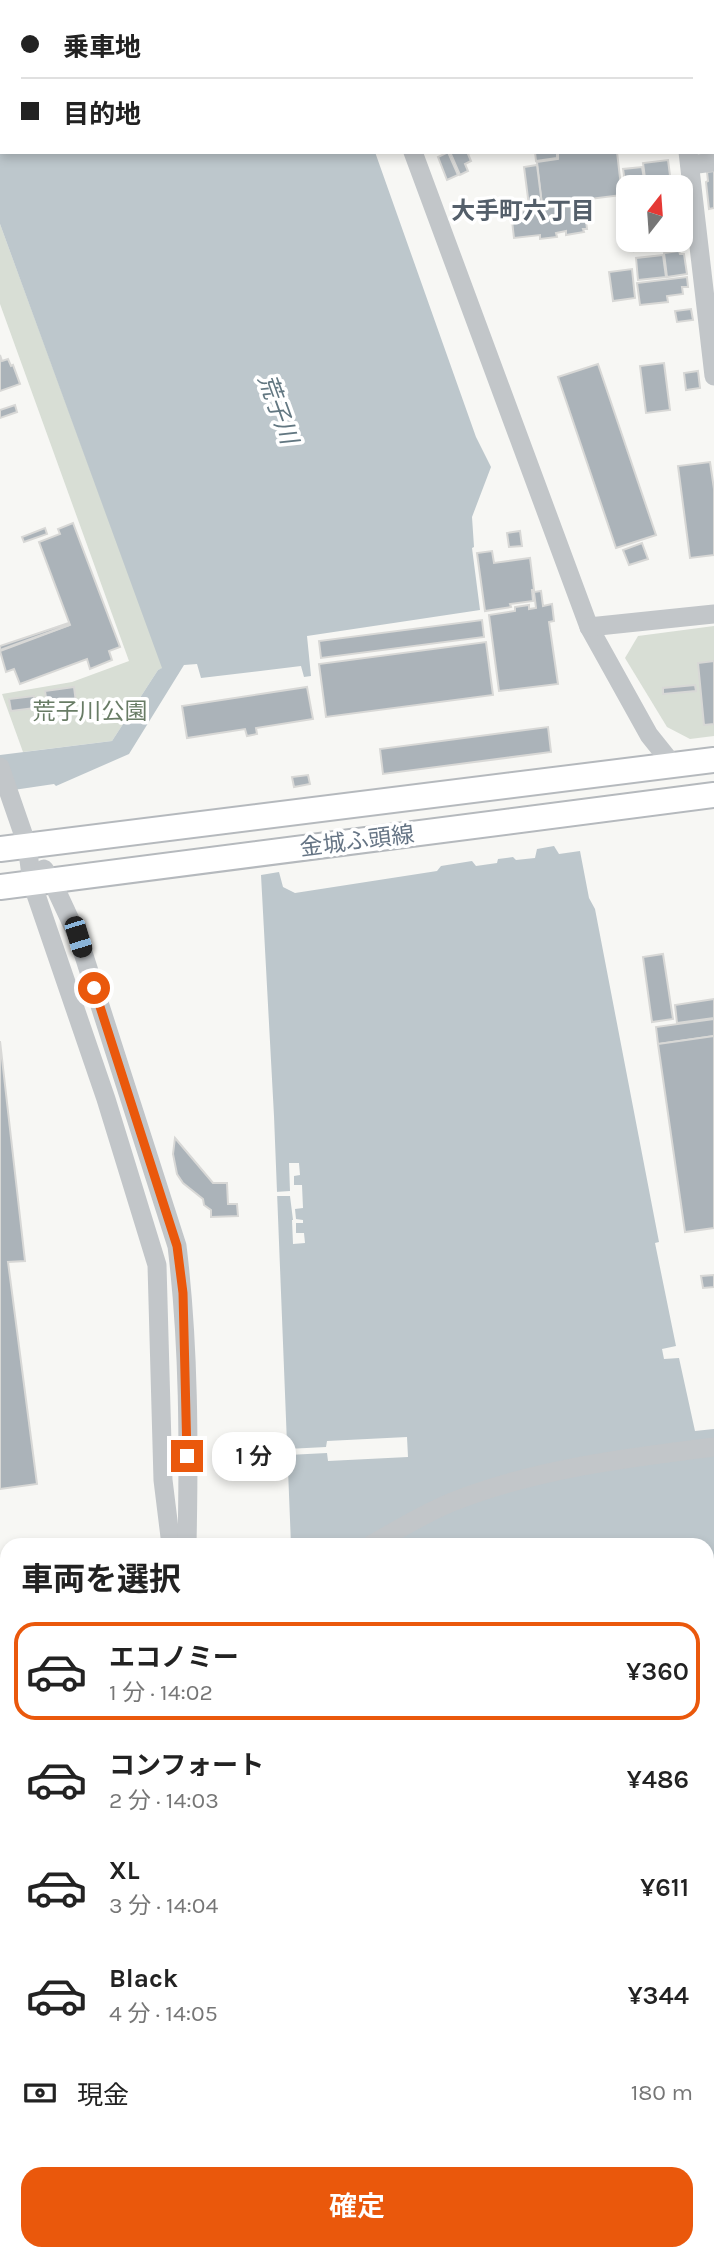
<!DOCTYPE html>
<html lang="ja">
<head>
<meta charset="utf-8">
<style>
  :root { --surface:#fff; --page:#f2f2f2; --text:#222; --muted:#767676; --line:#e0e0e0; --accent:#ea580c }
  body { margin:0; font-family:Karla,"Noto Sans JP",sans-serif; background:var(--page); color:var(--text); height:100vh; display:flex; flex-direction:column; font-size:26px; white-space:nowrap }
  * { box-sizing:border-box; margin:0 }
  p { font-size:23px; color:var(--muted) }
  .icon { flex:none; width:38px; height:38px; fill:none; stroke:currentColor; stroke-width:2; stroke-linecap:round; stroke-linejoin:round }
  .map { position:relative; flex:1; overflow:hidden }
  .panel { position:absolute; left:0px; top:1538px; width:714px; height:723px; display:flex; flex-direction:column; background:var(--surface); border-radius:21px 21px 0 0; box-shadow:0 4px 10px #0003 }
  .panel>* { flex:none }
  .top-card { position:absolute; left:0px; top:0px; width:714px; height:154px; box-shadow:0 4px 10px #0003; display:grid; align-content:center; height:154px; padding:0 21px; background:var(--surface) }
  .needle { width:46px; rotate:17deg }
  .controls { position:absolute; left:616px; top:175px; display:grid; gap:14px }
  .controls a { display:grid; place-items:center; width:77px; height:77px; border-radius:14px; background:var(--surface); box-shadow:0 4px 10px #0003; font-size:35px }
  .end { position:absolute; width:32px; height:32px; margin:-16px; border:9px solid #ea580c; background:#fff; box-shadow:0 0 0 4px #fff }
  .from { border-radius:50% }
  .bubble { position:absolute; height:49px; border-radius:21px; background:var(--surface); box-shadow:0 4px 10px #0003; font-size:23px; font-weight:600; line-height:49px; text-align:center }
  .car { position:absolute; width:21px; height:42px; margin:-21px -10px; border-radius:9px; box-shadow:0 0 5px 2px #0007; background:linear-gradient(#222 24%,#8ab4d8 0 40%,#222 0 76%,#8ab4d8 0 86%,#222 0) }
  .top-card b { display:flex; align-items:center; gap:24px; height:66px; font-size:26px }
  .top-card b+b { border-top:2px solid var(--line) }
  .top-card i { width:18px; height:18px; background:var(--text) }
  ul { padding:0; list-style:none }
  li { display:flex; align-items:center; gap:21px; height:98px; margin:0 14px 10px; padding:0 7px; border:4px solid transparent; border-radius:21px }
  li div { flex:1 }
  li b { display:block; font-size:26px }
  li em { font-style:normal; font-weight:600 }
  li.current { border-color:var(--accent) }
  li>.icon { width:63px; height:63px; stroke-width:1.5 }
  h2 { padding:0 21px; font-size:32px; line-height:84px }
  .pay { display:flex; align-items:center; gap:18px; height:77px; padding:0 21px; font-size:26px }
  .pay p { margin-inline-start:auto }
  .primary-button { display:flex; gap:14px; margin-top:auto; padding:14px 21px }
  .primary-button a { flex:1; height:80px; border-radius:21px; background:var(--accent); color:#fff; font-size:28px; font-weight:600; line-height:80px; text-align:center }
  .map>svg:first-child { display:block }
  .green { fill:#d8ded5 }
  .water { fill:#bdc7cc }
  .pier { fill:#f7f7f4 }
  .building { fill:#abb3b9; stroke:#d8d8d6; stroke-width:2 }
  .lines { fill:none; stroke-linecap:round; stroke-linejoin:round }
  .major-casing { stroke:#b5b9bd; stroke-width:28 }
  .minor { stroke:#c2c6c9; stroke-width:19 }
  .major { stroke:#fff; stroke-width:24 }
  .route { stroke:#ea580c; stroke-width:9 }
  .labels { text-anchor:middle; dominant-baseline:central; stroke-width:7; stroke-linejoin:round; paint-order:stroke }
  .park-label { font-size:23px; fill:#687c65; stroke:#fff }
  .street-label { font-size:23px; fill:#667585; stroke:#fff }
  .neighbourhood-label { font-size:24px; font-weight:bold; fill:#545f6a; stroke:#fff }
  .water-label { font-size:24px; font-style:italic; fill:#627781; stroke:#fff }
</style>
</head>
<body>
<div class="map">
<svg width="714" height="2260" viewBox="0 0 714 2260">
  <rect width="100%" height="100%" fill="#f7f7f4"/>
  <g class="green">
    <polygon points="0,224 163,668 158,670 112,741 23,752 2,694 72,682 129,661 0,304"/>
    <polygon points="714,626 714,736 690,739 667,727 625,658 638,636"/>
  </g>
  <g class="water">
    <polygon points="0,0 318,0 319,2 2,2 2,152 375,152 476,437 491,467 472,517 474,547 472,548 480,610 307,636 311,676 304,677 301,666 201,678 197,664 184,665 129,754 56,786 54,784 0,792 0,755 112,741 158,670 162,668 0,224"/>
    <polygon points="554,846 559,854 580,851 589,898 595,909 659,1242 655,1243 676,1346 662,1349 664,1359 679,1358 695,1431 714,1429 714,2260 165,2260 168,2254 707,2254 707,1545 291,1545 274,1116 261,875 279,872 283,887 295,893 437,871 441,866 472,861 476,866 497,863 498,859 513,857 516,860 535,858 537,849"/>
  </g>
  <g class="pier">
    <polygon points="289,1163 299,1163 300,1175 294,1176 294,1185 302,1185 303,1208 295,1209 296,1219 303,1220 303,1223 296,1223 296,1233 304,1233 305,1243 293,1244 292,1220 293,1220 290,1196 276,1196 275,1192 290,1191"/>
    <polygon points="407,1437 408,1457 328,1461 327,1453 288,1455 287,1449 326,1447 327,1441"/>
  </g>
  <g class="building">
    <polygon points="448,152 458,175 447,180 438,157"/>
    <polygon points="450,152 472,152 468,154 471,161 465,164 468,171 460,175"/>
    <polygon points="535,152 557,152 557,158 536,161"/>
    <polygon points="558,152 617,152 622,195 542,205 537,162 558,159"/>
    <polygon points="668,160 671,183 646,186 643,163"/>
    <polygon points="537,165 542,205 529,206 524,167"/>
    <polygon points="642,167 645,185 626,188 623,169"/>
    <polygon points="714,171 714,208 709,209 706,182 708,181 707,172"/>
    <polygon points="584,203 587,229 583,229 584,232 566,235 566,231 556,233 557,237 540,239 540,235 514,238 511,212"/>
    <polygon points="633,240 662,240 663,247 634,251"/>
    <polygon points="679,251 680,254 684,254 687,274 667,277 664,253"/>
    <polygon points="663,255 666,277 638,280 636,258"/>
    <polygon points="632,269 635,298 613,301 609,272"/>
    <polygon points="687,277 688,287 682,287 683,294 667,296 668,302 640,305 637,283"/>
    <polygon points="691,309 693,320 677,322 675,311"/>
    <polygon points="0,355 2,361 8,359 11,366 13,365 20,384 0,391"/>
    <polygon points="664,363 670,410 646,413 640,366"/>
    <polygon points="598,364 656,535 616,548 558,377"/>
    <polygon points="698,371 700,388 686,390 684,373"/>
    <polygon points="15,405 17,412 0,418 0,410"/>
    <polygon points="710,462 714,489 714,555 690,558 678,466"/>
    <polygon points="73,523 120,647 109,651 112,660 90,669 87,659 20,684 14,669 6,672 0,651 70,625 39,542 60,534 58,529"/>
    <polygon points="45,528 47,534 24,542 22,537"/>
    <polygon points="520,531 522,546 509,547 507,533"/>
    <polygon points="642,543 648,559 629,565 623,550"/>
    <polygon points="492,551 494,563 530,558 534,590 532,590 533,601 510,604 511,607 485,611 477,553"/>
    <polygon points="541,591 543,606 552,604 554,621 549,622 558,684 499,691 489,615 515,611 515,607 529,605 529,609 536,608 534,592"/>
    <polygon points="482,620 484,637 321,658 319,641"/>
    <polygon points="69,623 69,625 0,650 0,646"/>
    <polygon points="486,642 493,695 326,717 319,664"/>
    <polygon points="714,661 714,724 704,725 698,663"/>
    <polygon points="695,685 696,691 663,694 663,688"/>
    <polygon points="74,687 76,702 47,705 45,691"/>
    <polygon points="307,687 313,719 256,728 257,734 247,736 245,729 187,738 182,706"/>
    <polygon points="34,696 35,708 11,711 9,699"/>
    <polygon points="548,727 551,752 383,774 380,749"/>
    <polygon points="308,775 310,784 294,787 292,777"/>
    <polygon points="663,954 673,1019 652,1022 643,957"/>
    <polygon points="714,999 714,1018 677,1023 675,1005"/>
    <polygon points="714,1019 714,1036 658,1044 656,1027"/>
    <polygon points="714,1036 714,1228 685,1232 658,1044"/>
    <polygon points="0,1041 25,1261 8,1262 37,1484 0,1489"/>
    <polygon points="175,1138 213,1183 227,1183 228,1204 237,1204 238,1216 211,1217 211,1210 204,1205 203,1199 183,1183 177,1174 173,1154"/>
    <polygon points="714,1275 714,1287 703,1288 701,1276"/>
    <polygon points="7,2227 7,2254 52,2254 47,2260 0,2260 0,2234"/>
    <polygon points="71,2254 146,2254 140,2260 65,2260"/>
  </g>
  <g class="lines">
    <defs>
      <g id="major">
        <polyline points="0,849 714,760"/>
        <polyline points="0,887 714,795"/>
      </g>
    </defs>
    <use href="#major" class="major-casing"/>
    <g class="minor">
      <polyline points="336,0 336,2"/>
      <polyline points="695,0 702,2"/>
      <polyline points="419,2 421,0"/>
      <polyline points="672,2 681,0"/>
      <polyline points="413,152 589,627 649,735 673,765"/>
      <polyline points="688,152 714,376"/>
      <polyline points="690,165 714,162"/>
      <polyline points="589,627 714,614"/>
      <polyline points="0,767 27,845 32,883 106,1099 157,1265 163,1480 171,1545"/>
      <path d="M44 869 52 881 78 937 177 1246C189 1344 189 1447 187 1545"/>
      <path d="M371 1545C397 1530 423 1514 452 1502 535 1469 626 1458 714 1447"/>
      <polyline points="0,2140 7,2130"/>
      <polyline points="0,2203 7,2196"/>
    </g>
    <use href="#major" class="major"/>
  </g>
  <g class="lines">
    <polyline class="route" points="94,988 177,1246 183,1293 187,1456"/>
  </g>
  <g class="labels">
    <g class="park-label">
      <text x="90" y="711">荒子川公園</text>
    </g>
    <g class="street-label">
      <text transform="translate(357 841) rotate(-7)">金城ふ頭線</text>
    </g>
    <g class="neighbourhood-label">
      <text x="523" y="211">大手町六丁目</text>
    </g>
    <g class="water-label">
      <text transform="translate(278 409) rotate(70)">荒子川</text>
    </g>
  </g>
</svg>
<div class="controls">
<a><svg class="needle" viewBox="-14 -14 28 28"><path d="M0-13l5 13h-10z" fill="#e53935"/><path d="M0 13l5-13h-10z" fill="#767676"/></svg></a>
</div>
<i class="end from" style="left:94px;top:988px"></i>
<i class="end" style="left:187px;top:1456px"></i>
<div class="bubble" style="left:212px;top:1432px;width:84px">1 分</div>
<i class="car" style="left:78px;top:937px;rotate:163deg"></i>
<div class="top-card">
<b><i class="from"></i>乗車地</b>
<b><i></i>目的地</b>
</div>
<section class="panel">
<h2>車両を選択</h2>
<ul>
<li class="current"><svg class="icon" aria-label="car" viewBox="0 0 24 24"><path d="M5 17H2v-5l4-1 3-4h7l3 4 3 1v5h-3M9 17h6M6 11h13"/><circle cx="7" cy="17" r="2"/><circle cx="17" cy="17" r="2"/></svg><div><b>エコノミー</b><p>1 分 · 14:02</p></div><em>¥360</em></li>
<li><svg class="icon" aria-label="car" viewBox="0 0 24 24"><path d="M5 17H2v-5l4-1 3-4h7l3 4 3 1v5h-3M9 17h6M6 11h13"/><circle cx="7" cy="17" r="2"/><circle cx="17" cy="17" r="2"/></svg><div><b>コンフォート</b><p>2 分 · 14:03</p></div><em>¥486</em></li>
<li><svg class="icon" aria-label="car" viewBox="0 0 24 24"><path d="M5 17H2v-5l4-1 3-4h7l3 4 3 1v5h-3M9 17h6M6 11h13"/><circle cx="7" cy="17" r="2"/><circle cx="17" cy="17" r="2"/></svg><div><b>XL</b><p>3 分 · 14:04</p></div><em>¥611</em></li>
<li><svg class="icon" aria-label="car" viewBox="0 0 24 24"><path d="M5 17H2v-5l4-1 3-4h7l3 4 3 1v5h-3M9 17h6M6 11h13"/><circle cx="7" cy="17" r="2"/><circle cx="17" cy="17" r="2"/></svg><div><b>Black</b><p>4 分 · 14:05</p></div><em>¥344</em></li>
</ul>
<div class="pay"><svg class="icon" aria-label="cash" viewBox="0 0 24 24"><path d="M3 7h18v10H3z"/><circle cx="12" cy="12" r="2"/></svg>現金<p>180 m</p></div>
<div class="primary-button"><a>確定</a></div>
</section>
</div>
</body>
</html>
